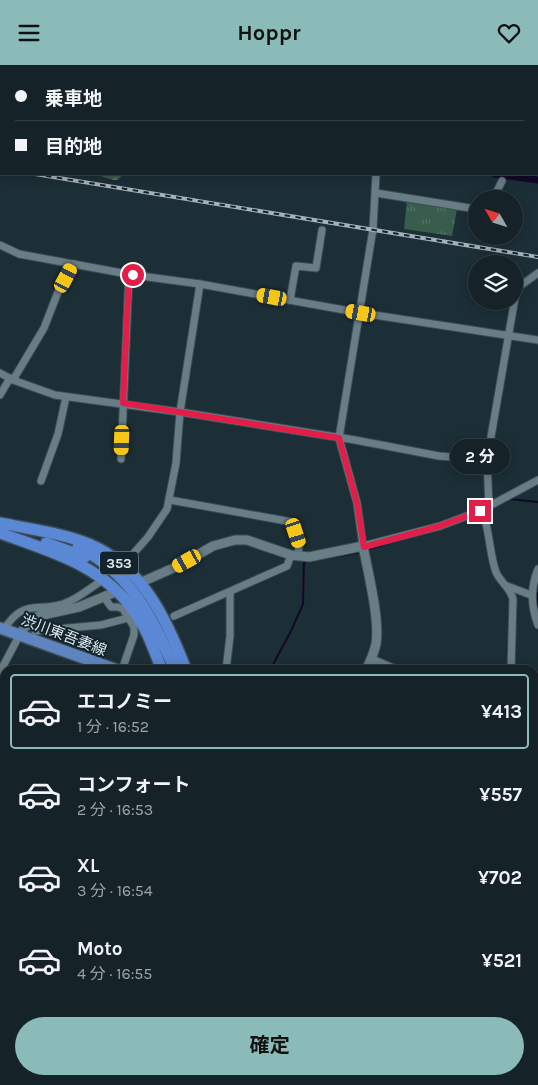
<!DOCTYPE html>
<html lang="ja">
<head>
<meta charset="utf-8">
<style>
  :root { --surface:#152228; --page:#222f34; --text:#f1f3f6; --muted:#9da4a8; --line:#343f45; --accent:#8bbbb9 }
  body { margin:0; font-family:Karla,"Noto Sans JP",sans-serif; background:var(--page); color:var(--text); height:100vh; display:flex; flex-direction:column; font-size:19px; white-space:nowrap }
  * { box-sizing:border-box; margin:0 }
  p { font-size:16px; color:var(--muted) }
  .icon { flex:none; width:28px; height:28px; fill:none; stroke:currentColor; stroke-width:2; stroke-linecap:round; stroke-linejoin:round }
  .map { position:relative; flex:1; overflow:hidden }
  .details { position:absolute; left:0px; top:600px; width:539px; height:420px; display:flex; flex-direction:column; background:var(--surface); border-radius:15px 15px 0 0; box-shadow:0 2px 12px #0003,0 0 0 1px var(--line) }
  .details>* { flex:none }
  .guide { position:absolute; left:0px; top:0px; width:539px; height:110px; box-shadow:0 2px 12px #0003,0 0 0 1px var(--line); display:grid; align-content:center; height:110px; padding:0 15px; background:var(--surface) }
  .needle { width:32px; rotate:309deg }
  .fabs { position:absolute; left:468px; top:125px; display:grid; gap:10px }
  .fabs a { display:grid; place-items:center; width:55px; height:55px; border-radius:50%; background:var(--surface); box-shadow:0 2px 12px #0003,0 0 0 1px var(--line); font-size:25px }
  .end { position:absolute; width:22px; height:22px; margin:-11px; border:6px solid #e11d48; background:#fff; box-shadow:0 0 0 2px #fff }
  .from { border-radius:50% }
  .bubble { position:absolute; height:35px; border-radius:18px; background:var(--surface); box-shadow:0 2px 12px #0003,0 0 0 1px var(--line); font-size:16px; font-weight:700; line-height:35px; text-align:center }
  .car { position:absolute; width:15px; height:30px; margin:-15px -8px; border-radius:6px; box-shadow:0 0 4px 1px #0007; background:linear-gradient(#f5c518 24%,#345 0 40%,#f5c518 0 76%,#345 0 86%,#f5c518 0) }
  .guide b { display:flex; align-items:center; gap:18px; height:48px; font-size:19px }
  .guide b+b { border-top:1px solid var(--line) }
  .guide i { width:12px; height:12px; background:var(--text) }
  ul { padding:9px 0 0; list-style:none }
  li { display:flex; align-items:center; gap:15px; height:75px; margin:0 10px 8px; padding:0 5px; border:2px solid transparent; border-radius:5px }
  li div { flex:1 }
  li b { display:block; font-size:19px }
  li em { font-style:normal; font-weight:700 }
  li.current { border-color:var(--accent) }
  li>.icon { width:45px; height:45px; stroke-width:1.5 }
  .button { display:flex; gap:10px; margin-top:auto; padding:10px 15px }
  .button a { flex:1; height:58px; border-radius:30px; background:var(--accent); color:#111; font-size:20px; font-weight:700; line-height:58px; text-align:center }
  header { display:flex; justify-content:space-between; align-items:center; height:65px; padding:0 15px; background:var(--accent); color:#111; font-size:22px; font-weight:700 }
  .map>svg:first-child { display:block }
  .grass { fill:url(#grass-tufts) }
  .forest { fill:url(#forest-firs) }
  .cemetery { fill:url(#cemetery-stones) }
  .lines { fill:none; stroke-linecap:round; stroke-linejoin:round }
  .stream { stroke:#120828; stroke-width:2 }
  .canal { stroke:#120828; stroke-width:7 }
  .minor-casing { stroke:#3d4c54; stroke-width:9 }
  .tertiary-casing { stroke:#3d4c54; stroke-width:11 }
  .primary-casing { stroke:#3d4c54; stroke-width:14 }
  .trunk-casing { stroke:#3d4c54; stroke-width:14 }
  .minor { stroke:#697d86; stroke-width:7 }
  .tertiary { stroke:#697d86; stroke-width:9 }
  .primary { stroke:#5e85c0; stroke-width:11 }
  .trunk { stroke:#5a88d4; stroke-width:11 }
  .rail-casing { stroke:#a4b1b8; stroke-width:4 }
  .rail { stroke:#13242c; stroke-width:2; stroke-dasharray:5.5; stroke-linecap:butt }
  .route { stroke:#e11d48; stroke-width:6 }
  .labels { text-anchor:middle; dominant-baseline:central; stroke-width:4; stroke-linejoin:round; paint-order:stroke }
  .shield { fill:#13242c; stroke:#a0acb3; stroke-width:1 }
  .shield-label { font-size:14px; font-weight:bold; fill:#dce7ed }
  .street-label { font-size:15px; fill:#dce7ed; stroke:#13242c }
</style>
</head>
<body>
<header><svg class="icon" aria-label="menu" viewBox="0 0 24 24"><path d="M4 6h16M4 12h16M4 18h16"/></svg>Hoppr<svg class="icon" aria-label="heart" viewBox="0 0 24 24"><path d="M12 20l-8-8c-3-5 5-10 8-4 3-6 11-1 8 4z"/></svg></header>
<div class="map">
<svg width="538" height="1020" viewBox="0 0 538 1020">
  <defs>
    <pattern id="grass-tufts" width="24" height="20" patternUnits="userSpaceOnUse" patternTransform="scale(1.25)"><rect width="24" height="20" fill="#385d4c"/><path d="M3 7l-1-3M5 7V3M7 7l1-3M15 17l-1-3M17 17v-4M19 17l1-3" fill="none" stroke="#547466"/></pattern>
    <pattern id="forest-firs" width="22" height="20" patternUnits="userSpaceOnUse" patternTransform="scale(1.25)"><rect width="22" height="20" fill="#32624e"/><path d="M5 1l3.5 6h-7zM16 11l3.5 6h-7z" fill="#4f7868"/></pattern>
    <pattern id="cemetery-stones" width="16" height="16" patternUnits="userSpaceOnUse" patternTransform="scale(1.25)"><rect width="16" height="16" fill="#385d4c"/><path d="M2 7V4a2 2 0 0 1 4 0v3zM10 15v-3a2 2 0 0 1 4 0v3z" fill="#547466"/></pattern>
  </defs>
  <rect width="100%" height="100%" fill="#1c2e36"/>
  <polygon class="grass" points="407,135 457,144 452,171 404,164"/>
  <polygon class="forest" points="0,752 5,756 5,1015 534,1015 534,910 538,914 538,1020 0,1020"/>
  <polygon class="cemetery" points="94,109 123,109 118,115 113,115"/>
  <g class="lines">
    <g class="stream">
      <polyline points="505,436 510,434 538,437"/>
      <polyline points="441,464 462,456"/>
      <polyline points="367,485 388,478"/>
      <polyline points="538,528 538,543"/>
      <polyline points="270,605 291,566 303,539 304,497 362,487"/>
      <polyline points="0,891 5,882"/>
    </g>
    <g class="canal">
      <polyline points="0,53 1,53"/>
      <polyline points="495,109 538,115"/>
    </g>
    <defs>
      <g id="minor">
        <polyline points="142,1 142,0"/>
        <polyline points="376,109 373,164 339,373 357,438 363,481 440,461 480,446 538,415"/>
        <polyline points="376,128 476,144"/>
        <polyline points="493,134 502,116"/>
        <polyline points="0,180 19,189 133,210 200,219 361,248 538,275"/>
        <polyline points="290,235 296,201 316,203 322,165"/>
        <polyline points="0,308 13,315 55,330 180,347 355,375 439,391 487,395"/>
        <polyline points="13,315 44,263 58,227 74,199"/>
        <polyline points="0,330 10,313"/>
        <polyline points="121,394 129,210"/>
        <polyline points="41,416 58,369 66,332"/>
        <polyline points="170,435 292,457 299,479 298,491"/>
        <polyline points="489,441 487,395 515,233 520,221 538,208"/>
        <path d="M482 445C490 465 489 488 496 507 500 517 510 522 513 534L511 605"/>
        <polyline points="125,498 148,472 167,444 176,398 180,347 200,219"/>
        <path d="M538 504C530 524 531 541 538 560"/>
        <polyline points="507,521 531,530"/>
        <polyline points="104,532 111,542 118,542 123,544 134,562 134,570 122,605"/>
        <polyline points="174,551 287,501 291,490"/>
        <path d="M4 564C24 534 35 547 63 539 78 534 89 524 101 516"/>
        <polyline points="35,566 101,560 128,553"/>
        <polyline points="372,594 398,605"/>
        <polyline points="226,605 230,571 230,527"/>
        <polyline points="0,607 20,569"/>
        <polyline points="534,797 538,800"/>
        <polyline points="534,848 538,850"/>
        <polyline points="534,886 538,889"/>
        <polyline points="534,927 538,933"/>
      </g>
      <g id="tertiary">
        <path d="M144 516 178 501 213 481 235 475H247L291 490 309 492 363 481C368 507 380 555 376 579 374 588 370 597 366 605"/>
        <polyline points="20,569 25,562 38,551 79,542 113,528"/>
        <polyline points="534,744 538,746"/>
      </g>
      <polyline id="primary" points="0,563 117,605"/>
      <g id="trunk">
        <path d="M0 458C30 464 61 468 89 479 142 501 167 555 186 605"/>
        <path d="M0 468C50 486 102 500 134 546 147 564 154 585 162 605"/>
        <polyline points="46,478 85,492"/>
        <path d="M78 482C131 508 153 553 175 605"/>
        <polyline points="534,872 538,875"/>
      </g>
    </defs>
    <use href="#minor" class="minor-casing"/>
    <use href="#tertiary" class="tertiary-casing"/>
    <use href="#primary" class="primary-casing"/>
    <use href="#trunk" class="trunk-casing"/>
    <use href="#minor" class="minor"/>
    <use href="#tertiary" class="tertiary"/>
    <use href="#primary" class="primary"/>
    <use href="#trunk" class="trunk"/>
    <defs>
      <g id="rail">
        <polyline points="0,103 1,103"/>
        <polyline points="35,109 538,192"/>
      </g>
    </defs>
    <use href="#rail" class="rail-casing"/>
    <use href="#rail" class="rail"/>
  </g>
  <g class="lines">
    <polyline class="route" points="133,210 129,210 123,338 339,373 357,438 364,482 440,461 480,446"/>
  </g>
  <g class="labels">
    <rect class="shield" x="100" y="486.5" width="38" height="23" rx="4"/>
    <g class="shield-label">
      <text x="119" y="498">353</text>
    </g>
    <g class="street-label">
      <text transform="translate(64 570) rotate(21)">渋川東吾妻線</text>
    </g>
  </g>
</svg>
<div class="fabs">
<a><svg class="needle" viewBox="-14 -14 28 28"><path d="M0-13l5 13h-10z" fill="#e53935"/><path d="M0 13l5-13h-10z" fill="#9da4a8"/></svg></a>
<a><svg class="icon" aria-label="layers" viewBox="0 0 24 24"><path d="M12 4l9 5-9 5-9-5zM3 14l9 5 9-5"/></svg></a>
</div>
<i class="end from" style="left:133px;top:210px"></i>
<i class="end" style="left:480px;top:446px"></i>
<div class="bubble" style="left:450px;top:374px;width:60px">2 分</div>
<i class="car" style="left:66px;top:213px;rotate:28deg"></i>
<i class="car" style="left:272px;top:232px;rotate:280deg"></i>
<i class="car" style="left:361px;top:248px;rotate:280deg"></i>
<i class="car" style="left:122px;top:375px;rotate:182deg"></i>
<i class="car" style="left:296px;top:468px;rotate:162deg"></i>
<i class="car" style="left:187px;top:496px;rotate:241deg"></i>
<div class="guide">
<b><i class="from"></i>乗車地</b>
<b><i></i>目的地</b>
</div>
<section class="details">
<ul>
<li class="current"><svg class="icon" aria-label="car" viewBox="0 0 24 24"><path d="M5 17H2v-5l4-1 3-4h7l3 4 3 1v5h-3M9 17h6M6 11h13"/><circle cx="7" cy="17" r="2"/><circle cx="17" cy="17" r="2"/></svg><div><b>エコノミー</b><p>1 分 · 16:52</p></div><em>¥413</em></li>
<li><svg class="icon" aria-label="car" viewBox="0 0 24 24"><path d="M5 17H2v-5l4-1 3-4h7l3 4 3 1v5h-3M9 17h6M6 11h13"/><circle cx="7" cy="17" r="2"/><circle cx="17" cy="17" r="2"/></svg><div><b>コンフォート</b><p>2 分 · 16:53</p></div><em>¥557</em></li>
<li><svg class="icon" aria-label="car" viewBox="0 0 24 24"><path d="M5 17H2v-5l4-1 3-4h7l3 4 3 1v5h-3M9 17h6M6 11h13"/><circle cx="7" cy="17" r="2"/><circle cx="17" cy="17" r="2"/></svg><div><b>XL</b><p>3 分 · 16:54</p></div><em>¥702</em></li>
<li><svg class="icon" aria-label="car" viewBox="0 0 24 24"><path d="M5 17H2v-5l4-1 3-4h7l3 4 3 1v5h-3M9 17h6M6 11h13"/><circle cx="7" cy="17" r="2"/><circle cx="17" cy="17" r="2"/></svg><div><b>Moto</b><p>4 分 · 16:55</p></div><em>¥521</em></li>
</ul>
<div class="button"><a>確定</a></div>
</section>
</div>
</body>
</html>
